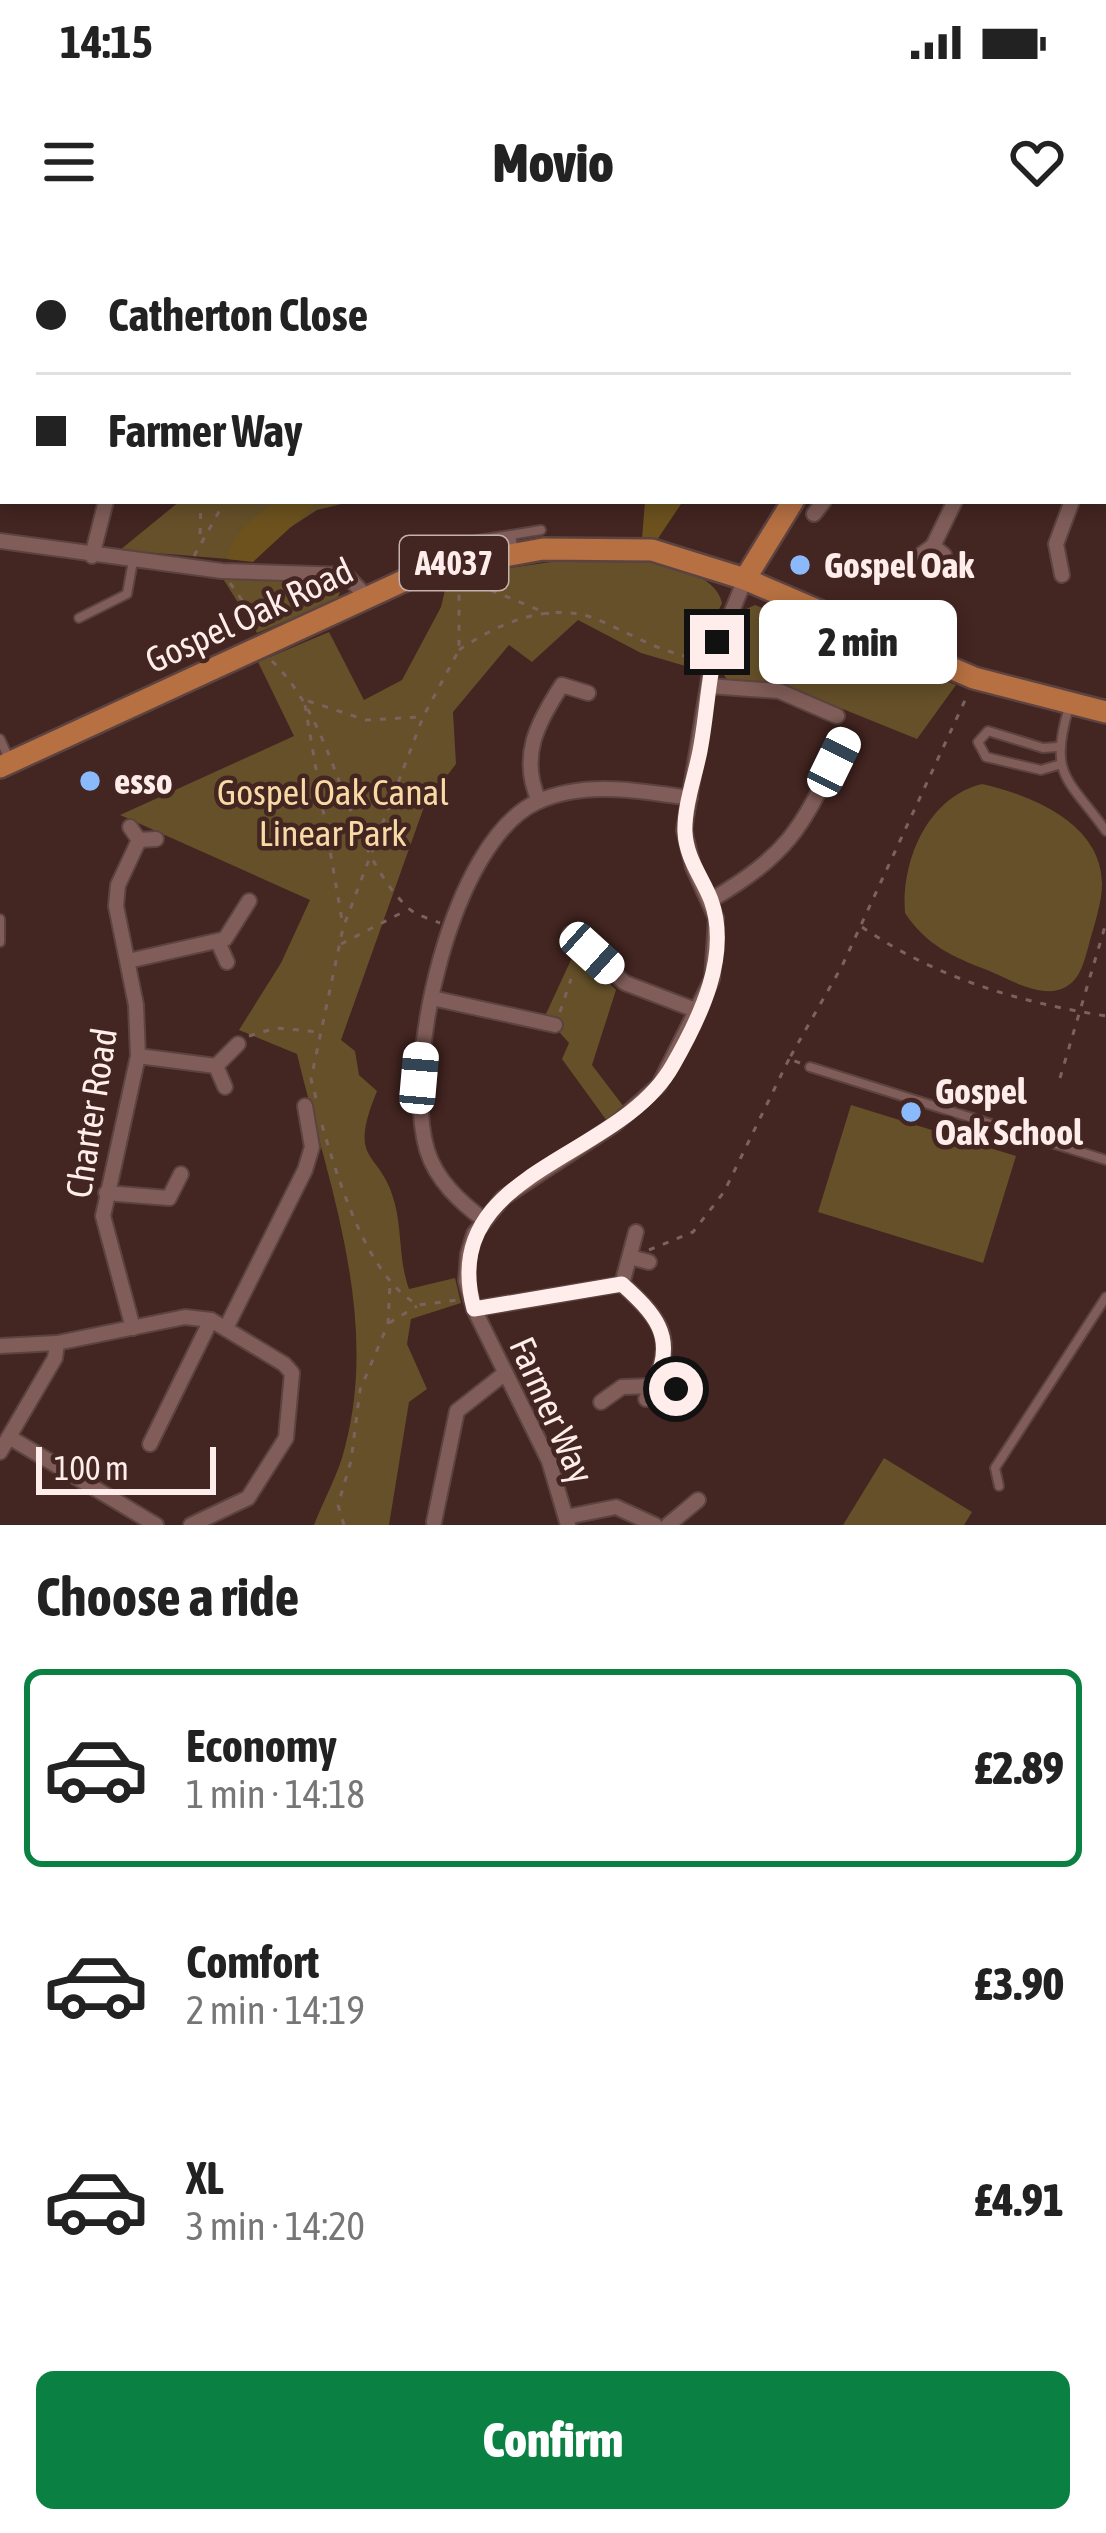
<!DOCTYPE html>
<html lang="en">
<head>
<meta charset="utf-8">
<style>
  :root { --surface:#fff; --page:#f2f2f2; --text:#222; --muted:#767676; --line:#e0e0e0; --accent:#0b8043 }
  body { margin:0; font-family:"Asap Condensed",sans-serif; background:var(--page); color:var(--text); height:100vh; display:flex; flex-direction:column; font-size:45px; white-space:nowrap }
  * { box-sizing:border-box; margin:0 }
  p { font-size:39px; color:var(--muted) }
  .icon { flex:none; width:66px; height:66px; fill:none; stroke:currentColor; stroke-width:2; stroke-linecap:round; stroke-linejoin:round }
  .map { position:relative; height:1285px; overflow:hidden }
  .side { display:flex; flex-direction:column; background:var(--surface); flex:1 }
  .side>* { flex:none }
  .hud { position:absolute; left:0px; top:0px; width:1107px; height:264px; box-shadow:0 6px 18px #0003; display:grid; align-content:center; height:264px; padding:0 36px; background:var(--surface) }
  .scale { position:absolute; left:36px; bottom:30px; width:180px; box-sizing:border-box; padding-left:12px; border:6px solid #feedea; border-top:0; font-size:33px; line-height:42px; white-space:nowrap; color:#feedea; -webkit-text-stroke:9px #432521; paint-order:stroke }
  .end { position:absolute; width:54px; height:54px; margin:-27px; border:15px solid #feedea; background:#111; box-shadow:0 0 0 6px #111 }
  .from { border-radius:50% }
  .bubble { position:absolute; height:84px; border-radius:18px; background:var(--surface); box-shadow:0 6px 18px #0003; font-size:39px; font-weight:800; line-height:84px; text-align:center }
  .car { position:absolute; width:36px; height:72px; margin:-36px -18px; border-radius:15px; box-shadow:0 0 9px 3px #0007; background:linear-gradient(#fff 24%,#345 0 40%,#fff 0 76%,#345 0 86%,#fff 0) }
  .hud b { display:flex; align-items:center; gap:42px; height:114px; font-size:45px }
  .hud b+b { border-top:3px solid var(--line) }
  .hud i { width:30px; height:30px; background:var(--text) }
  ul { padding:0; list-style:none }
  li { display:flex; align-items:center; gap:36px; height:198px; margin:0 24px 18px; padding:0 12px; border:6px solid transparent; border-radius:18px }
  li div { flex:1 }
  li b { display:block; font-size:45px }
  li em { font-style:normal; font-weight:800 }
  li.active { border-color:var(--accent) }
  li>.icon { width:108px; height:108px; stroke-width:1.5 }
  h2 { padding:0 36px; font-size:54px; line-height:144px }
  .button { display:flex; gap:24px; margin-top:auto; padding:24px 36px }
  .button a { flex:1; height:138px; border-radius:18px; background:var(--accent); color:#fff; font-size:48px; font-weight:800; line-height:138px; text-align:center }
  .status { display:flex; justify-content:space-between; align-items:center; height:84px; padding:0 60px; background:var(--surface); direction:ltr }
  .status svg { height:33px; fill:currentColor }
  header { display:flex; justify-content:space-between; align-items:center; height:156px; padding:0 36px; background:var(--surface); font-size:54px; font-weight:800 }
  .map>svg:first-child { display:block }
  .green { fill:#655029 }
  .forest { fill:#6d521e }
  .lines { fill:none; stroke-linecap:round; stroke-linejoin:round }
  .service-casing { stroke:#5c4340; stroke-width:12 }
  .minor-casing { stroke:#5c4340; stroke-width:18 }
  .primary-casing { stroke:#5c4340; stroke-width:26 }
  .path { stroke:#7c625e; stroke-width:3; stroke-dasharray:6 9; stroke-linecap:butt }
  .service { stroke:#805d58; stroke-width:8 }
  .minor { stroke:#805d58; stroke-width:14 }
  .primary { stroke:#b67042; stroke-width:21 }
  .route { stroke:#feedea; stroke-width:15 }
  .poi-dot { fill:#8abafc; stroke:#432521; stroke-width:4.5 }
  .labels { text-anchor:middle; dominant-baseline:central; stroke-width:9; stroke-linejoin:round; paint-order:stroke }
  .shield { fill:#432521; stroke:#c6b1ae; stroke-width:3 }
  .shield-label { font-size:33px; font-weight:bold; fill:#feedea }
  .poi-label { font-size:36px; font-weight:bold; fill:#feedea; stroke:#432521; text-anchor:start }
  .street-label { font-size:36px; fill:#feedea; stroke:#432521 }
  .park-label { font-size:36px; fill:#f9daa5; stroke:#432521 }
</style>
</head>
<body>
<div class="status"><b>14:15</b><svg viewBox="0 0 49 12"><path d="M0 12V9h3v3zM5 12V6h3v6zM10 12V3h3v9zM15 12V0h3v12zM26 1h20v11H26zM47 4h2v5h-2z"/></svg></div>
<header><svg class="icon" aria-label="menu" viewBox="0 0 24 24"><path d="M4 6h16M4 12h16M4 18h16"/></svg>Movio<svg class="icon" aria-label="heart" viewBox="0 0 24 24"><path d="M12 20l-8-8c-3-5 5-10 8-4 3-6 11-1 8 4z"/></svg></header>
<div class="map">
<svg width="1106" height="1285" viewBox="0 0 1106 1285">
  <rect width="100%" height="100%" fill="#432521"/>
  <g class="green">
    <polygon points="380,0 997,0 379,3"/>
    <polygon points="180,261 354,261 317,270 240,320 120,310"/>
    <path d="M641 318C668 327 716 333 722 363L692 428 641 413 578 380 532 422 509 405 453 472 456 524 425 564 341 800 355 811 359 835 377 851C346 927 381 907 395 964 402 992 399 1022 409 1049L455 1038 461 1063 411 1079 407 1104 427 1149 409 1162 389 1285H314C324 1259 339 1233 345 1207 380 1075 327 940 297 814L239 790 281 723 310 660 120 575 294 496 258 422 329 392 364 460 402 440 441 367 448 337 551 322Z"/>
    <polygon points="222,337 329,343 340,352 337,360 257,393"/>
    <polygon points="755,365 956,445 917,499 781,444 730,444 722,432 744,370"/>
    <path d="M982 544C1030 555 1102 583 1102 644 1102 664 1093 688 1088 708 1083 726 1078 745 1058 750 1036 756 1007 738 987 730 953 717 926 705 905 673 901 620 928 557 982 544Z"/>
    <polygon points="576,709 616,750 592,825 624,867 607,881 562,819 569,803 545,776"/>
    <polygon points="851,865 1016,916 983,1023 818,972"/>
    <polygon points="884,1218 972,1272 964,1285 843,1285"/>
  </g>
  <g class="forest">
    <path d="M275 261H319L253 322 227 319C232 292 255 277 275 261Z"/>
    <polygon points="645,261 683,261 657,300 642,299"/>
  </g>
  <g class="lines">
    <defs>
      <g id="service">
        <polyline points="913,0 917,3"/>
        <polyline points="988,0 991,3"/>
        <polyline points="893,3 894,0"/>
        <polyline points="955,3 957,0"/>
        <polyline points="477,300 511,295"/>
        <polyline points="514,312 511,295 541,290"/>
        <polyline points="79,378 127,354 133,321"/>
        <path d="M1069 467C1048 536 1068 538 1106 591"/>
        <polyline points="0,499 10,521"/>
        <polyline points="1057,507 1043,508 988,491 978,502 986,517 1041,530 1058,525"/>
        <polyline points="0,679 0,702"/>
        <polyline points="810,827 1106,920"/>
        <polyline points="999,1246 995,1228 1106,1057"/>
      </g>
      <g id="minor">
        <polyline points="20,0 22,3"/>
        <polyline points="161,3 161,0"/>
        <polyline points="300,3 301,0"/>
        <polyline points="1037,3 1039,0"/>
        <polyline points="0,43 3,43"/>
        <polyline points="1104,93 1106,90"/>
        <polyline points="0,167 3,168"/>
        <polyline points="1104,222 1106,222"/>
        <polyline points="814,274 824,261"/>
        <polyline points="0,301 222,331 346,335 366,356"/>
        <polyline points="933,306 955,261"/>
        <polyline points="922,314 933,306 944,315"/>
        <polyline points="92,316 106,261"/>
        <polyline points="1062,335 1056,304 1072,261"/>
        <polyline points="708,446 779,451 837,476"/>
        <path d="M539 561C519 517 537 483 562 445L588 453"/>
        <polyline points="130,587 139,600 156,599"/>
        <path d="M711 660C796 610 803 583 846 497"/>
        <polyline points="570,694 625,743 698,771"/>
        <polyline points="218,702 227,722"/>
        <polyline points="128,721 225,699 249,661"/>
        <polyline points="432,758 555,785"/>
        <polyline points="138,816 216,826 225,847"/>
        <polyline points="216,826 238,804"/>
        <polyline points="106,953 169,958 181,934"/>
        <path d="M484 980C460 962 436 940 427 910 402 826 451 601 537 562 585 540 641 551 690 558"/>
        <polyline points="630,1017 649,1022"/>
        <path d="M622 1044C667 1085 677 1102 646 1159"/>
        <polyline points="474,1069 622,1044 636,992"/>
        <polyline points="133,1088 103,976 138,816 136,765 116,666 118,645 139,600"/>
        <polyline points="226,1088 305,930 312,907 305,866"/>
        <polyline points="0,1106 57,1103 185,1077 211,1080 284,1124 292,1133 286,1198 248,1258 191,1285"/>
        <polyline points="656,1140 676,1149"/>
        <polyline points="601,1162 622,1147 653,1146"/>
        <polyline points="9,1197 156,1285"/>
        <polyline points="150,1204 211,1080"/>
        <polyline points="0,1212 55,1118 57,1103"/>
        <polyline points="566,1277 616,1267 655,1285"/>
        <polyline points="434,1282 457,1171 504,1134"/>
        <polyline points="568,1285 549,1221 474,1069 466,1041 468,1014 474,994 503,958 614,885 659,845 712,739 716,678 693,627 684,590 712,421 745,339"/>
        <polyline points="668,1285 698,1260"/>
      </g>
      <g id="primary">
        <polyline points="1008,3 1010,0"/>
        <polyline points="745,339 793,261"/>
        <polyline points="0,527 427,330 543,309 652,310 745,339 974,438 1106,472"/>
      </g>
    </defs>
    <use href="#service" class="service-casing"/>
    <use href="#minor" class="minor-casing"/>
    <use href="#primary" class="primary-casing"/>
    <g class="path">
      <polyline points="432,3 435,0"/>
      <polyline points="517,3 520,0"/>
      <polyline points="0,16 3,17"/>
      <polyline points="200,294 201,261"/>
      <polyline points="194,316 225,261"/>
      <polyline points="463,339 549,374"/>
      <polyline points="230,343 262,389"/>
      <path d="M459 410C499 383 552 359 601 381 637 397 660 412 699 419"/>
      <path d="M272 421C339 486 342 602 407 667 415 675 430 679 440 683"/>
      <polyline points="308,461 366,480 421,477"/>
      <polyline points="305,465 343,686"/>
      <path d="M862 687C936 738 1018 762 1106 776"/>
      <polyline points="341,704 407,670"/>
      <polyline points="560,772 571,739"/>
      <polyline points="249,796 276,788 320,792"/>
      <polyline points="800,823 789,819 842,726 967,456"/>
      <polyline points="1060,838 1106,683"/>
      <polyline points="316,858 311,839 343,688 423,477 459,410 459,344"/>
      <path d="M322 885C338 939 367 1037 418 1065L458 1060"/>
      <polyline points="649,1010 693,992 724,952 789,819"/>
      <polyline points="389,1083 417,1066"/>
      <polyline points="344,1285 338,1265 351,1221 360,1150 388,1084 390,1043"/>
    </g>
    <use href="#service" class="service"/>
    <use href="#minor" class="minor"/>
    <use href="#primary" class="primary"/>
  </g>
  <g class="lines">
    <path class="route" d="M676 1149 656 1140C676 1096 654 1073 622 1044L474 1069C436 929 619 922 673 825 700 778 731 715 711 660 702 637 686 618 685 592 684 566 695 537 700 511 707 475 708 438 717 402"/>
  </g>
  <g class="poi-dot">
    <circle cx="800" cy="325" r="12"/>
    <circle cx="90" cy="541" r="12"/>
    <circle cx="911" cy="872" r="12"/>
  </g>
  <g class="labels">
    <rect class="shield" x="400" y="296" width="108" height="54" rx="9"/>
    <g class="shield-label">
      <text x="454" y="323">A4037</text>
    </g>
    <g class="poi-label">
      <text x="824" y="325">Gospel Oak</text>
      <text x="114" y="541">esso</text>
      <text x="935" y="851">Gospel<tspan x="935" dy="41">Oak School</tspan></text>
    </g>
    <g class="street-label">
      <text transform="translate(249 375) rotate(-25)">Gospel Oak Road</text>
      <text transform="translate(91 873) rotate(-81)">Charter Road</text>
      <text transform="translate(552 1170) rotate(66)">Farmer Way</text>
    </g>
    <g class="park-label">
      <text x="333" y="552">Gospel Oak Canal<tspan x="333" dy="41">Linear Park</tspan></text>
    </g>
  </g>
</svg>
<div class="scale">100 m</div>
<i class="end from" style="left:676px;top:1149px"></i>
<i class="end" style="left:717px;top:402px"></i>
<div class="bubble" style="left:759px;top:360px;width:198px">2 min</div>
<i class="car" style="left:834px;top:522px;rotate:26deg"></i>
<i class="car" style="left:592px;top:713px;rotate:132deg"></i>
<i class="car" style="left:419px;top:838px;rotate:5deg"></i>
<div class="hud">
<b><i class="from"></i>Catherton Close</b>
<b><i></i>Farmer Way</b>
</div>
</div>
<section class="side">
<h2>Choose a ride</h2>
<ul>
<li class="active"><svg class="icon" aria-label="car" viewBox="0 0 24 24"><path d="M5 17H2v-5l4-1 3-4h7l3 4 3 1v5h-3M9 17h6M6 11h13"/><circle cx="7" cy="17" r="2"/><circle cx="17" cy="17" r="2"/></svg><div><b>Economy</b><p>1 min · 14:18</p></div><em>£2.89</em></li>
<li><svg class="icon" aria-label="car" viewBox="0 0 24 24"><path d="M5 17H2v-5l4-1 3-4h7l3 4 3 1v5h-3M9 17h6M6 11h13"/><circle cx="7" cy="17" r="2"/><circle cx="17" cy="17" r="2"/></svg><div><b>Comfort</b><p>2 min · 14:19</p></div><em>£3.90</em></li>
<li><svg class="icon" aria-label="car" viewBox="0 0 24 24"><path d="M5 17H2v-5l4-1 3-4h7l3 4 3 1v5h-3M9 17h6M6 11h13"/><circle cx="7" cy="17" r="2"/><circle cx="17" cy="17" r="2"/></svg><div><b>XL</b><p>3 min · 14:20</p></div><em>£4.91</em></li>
</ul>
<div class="button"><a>Confirm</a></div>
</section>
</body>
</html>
